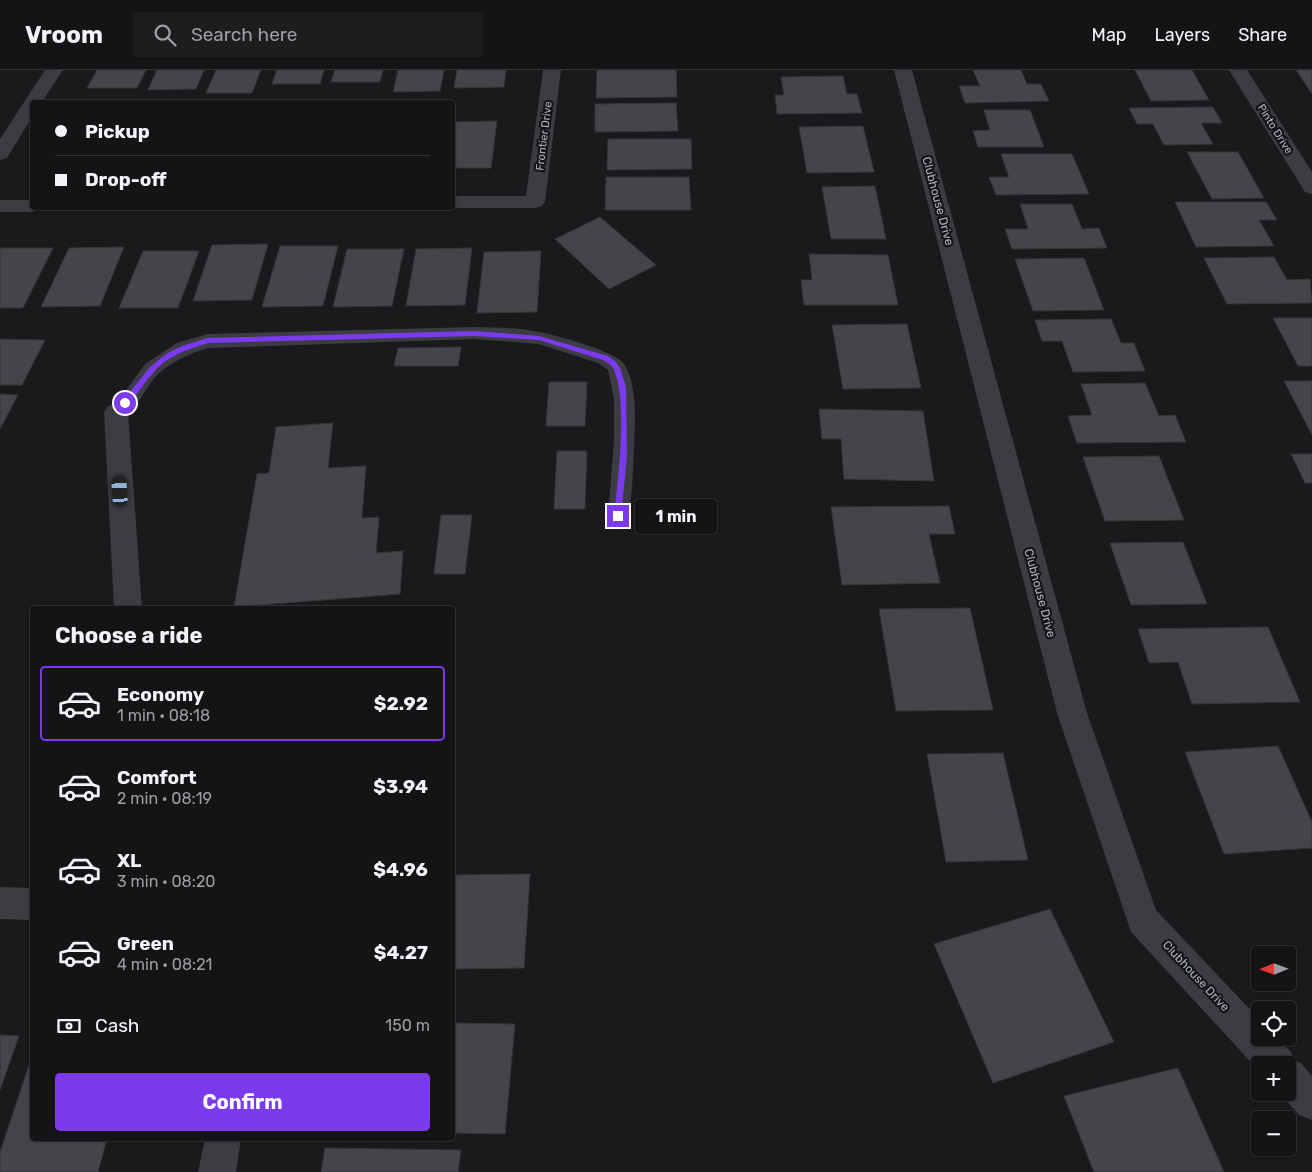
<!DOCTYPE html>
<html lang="en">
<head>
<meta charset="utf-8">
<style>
  :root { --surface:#141416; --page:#1d1d1f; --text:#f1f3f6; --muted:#9d9ea1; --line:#333335; --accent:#7c3aed }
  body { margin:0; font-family:Rubik,sans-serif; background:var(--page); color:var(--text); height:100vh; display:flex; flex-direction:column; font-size:19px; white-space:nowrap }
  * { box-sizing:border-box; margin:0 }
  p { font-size:16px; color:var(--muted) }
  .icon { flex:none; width:28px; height:28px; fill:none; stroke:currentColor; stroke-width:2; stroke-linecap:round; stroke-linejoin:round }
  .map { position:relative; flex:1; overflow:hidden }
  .panel { position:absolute; left:30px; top:536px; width:425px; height:535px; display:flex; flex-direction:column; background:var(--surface); border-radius:5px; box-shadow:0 1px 4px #0004,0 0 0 1px var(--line) }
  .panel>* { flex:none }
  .banner { position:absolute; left:30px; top:30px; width:425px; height:110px; border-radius:5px; box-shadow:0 1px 4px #0004,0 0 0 1px var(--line); display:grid; align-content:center; height:110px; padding:0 25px; background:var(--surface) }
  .needle { width:32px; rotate:269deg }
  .controls { position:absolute; left:1251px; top:876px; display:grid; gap:10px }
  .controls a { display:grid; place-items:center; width:45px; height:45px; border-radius:5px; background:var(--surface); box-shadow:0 1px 4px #0004,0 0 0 1px var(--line); font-size:25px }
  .end { position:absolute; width:22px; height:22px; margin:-11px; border:6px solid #7c3aed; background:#fff; box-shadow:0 0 0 2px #fff }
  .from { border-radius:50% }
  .bubble { position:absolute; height:35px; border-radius:5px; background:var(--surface); box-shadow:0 1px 4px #0004,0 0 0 1px var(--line); font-size:16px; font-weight:700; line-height:35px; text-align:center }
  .car { position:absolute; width:15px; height:30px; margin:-15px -8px; border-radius:6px; box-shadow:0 0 4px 1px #0007; background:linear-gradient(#222 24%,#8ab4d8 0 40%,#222 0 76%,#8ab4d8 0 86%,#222 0) }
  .banner b { display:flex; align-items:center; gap:18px; height:48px; font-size:19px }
  .banner b+b { border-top:1px solid var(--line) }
  .banner i { width:12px; height:12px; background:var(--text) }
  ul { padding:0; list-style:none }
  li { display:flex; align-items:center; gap:15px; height:75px; margin:0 10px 8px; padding:0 15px; border:2px solid transparent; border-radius:5px }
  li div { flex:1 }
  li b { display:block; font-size:19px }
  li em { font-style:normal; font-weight:700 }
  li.current { border-color:var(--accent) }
  li>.icon { width:45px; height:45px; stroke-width:1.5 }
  h2 { padding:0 25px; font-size:22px; line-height:60px }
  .pay { display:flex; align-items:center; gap:12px; height:55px; padding:0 25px; font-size:19px }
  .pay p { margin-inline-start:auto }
  .button { display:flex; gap:10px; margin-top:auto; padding:10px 25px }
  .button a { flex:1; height:58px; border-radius:5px; background:var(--accent); color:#fff; font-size:20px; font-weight:700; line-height:58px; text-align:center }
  header { display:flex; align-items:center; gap:30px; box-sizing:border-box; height:70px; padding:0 25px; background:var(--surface); border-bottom:1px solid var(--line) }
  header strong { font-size:24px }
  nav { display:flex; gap:28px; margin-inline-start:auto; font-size:18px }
  .search { width:350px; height:45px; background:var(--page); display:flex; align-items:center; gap:12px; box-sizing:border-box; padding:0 18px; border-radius:5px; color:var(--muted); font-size:19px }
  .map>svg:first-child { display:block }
  .building { fill:#44454a; stroke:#343439 }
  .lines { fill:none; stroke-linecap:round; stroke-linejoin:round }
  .lane { fill:#3b3d42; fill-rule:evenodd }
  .street { fill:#3b3d42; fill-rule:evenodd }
  .route { fill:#7c3aed }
  .labels { text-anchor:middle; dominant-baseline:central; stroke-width:4.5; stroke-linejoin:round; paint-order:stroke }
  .far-street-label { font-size:11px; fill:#acb3bd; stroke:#151518 }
  .street-label { font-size:12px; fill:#acb3bd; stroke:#151518 }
</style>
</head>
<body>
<header>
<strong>Vroom</strong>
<div class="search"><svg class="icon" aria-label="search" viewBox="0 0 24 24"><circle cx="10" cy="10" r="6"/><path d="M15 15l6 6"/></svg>Search here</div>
<nav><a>Map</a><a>Layers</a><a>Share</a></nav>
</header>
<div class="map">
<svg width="1312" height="1102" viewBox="0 0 1312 1102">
  <rect width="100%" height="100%" fill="#1a1a1d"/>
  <g class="building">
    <polygon points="97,0 146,0 137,18 87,18"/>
    <polygon points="157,0 204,0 196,19 148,20"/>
    <polygon points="216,0 261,0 252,23 206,23"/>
    <polygon points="277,0 324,0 320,14 272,14"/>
    <polygon points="335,0 383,0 380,12 331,12"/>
    <polygon points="398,0 444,0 440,21 393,22"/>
    <polygon points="457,0 506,0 504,17 454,18"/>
    <polygon points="597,0 676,0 677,27 596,28"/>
    <polygon points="973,0 1021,0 1027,14 1041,14 1049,31 965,33 959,16 980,16"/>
    <polygon points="1135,0 1192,0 1209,30 1151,31"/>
    <polygon points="1296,0 1312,0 1312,24"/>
    <polygon points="843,6 847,24 857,24 862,43 777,44 775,25 784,25 781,7"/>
    <polygon points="676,33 678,61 595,62 595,34"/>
    <polygon points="1213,37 1222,53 1201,53 1213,74 1164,75 1153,54 1137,54 1129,38"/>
    <polygon points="984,40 1030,40 1044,77 978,77 973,61 990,60"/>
    <polygon points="497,51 491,98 452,98 452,52"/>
    <polygon points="863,56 874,102 807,103 799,57"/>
    <polygon points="608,69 691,69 692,99 607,100"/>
    <polygon points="1187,82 1238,82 1264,128 1212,129"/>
    <polygon points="1001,84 1072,84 1089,124 996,125 989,107 1009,107"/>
    <polygon points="606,107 689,107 691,140 605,140"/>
    <polygon points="875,116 886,169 831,169 822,117"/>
    <polygon points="1175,132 1266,132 1277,150 1259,150 1274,176 1196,177"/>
    <polygon points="1020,134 1072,134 1082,159 1099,158 1107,178 1012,179 1005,159 1028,159"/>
    <polygon points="600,147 656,195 609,219 555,169"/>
    <polygon points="268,174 252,230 193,231 212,175"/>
    <polygon points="280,176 338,176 323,236 262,237"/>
    <polygon points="124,177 100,236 41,237 69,178"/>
    <polygon points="0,178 53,178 23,238 0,238"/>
    <polygon points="472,178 465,235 406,236 416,179"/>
    <polygon points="347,179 404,179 392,236 333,237"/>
    <polygon points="143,181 199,181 178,238 119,238"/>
    <polygon points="541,181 537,242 477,243 484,182"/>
    <polygon points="809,184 888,185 898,235 804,235 801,210 812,210"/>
    <polygon points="1274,187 1287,210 1310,209 1312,233 1227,234 1204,188"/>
    <polygon points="1084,188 1104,240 1033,241 1015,189"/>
    <polygon points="1273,248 1312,248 1312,296 1298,296"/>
    <polygon points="1111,249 1121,273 1134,273 1145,301 1073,302 1062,271 1042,271 1035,250"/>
    <polygon points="907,254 921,318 843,319 832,255"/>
    <polygon points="0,269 45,270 22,315 0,315"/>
    <polygon points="461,277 458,296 394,296 398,278"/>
    <polygon points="1284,311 1312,311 1312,365"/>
    <polygon points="549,312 587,312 585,356 546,356"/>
    <polygon points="1145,313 1159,346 1175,345 1186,372 1077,373 1068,346 1092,345 1081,314"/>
    <polygon points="0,324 18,325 0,359"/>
    <polygon points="819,339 923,341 934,411 844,409 841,369 822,369"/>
    <polygon points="333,353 328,398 366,396 362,448 379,447 376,483 403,481 400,524 234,537 257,404 269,403 276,357"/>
    <polygon points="557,381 587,381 585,439 554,439"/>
    <polygon points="1291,384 1312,384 1312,413 1305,413"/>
    <polygon points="1159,386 1184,450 1105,451 1083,387"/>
    <polygon points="949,436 955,464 929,464 940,513 842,515 831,437"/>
    <polygon points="441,445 472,445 465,504 434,504"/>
    <polygon points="1183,472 1207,534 1131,535 1110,473"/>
    <polygon points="970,538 993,640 896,641 879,539"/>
    <polygon points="1268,557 1300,632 1192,634 1178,592 1149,593 1138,559"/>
    <polygon points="1278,676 1312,752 1312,778 1224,784 1185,682"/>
    <polygon points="1003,683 1028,790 946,792 927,684"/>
    <polygon points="530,804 524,898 452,899 452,805"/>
    <polygon points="1050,839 1114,972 993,1013 934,874"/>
    <polygon points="452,953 515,954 505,1064 452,1063"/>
    <polygon points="0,965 19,966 0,1020"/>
    <polygon points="32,986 32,1069 107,1069 98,1102 0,1102 0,1082"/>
    <polygon points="1178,998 1224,1102 1094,1102 1064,1026"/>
    <polygon points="325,1078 461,1080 458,1102 321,1102"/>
  </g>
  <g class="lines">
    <path class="lane" d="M474 257C495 258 518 257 539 262 555 265 616 281 624 294 638 316 635 351 634 376 633 395 633 436 625 452L618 454 611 452 608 446 614 371V329L608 300 598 293 539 274 474 269 208 278C191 283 173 291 159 303 145 316 132 354 109 347L106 342 127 319 145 294 177 273 208 264Z"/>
    <g class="street">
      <polygon points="45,0 63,0 42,32 32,32 32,47 7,88 0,90 0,69"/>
      <polygon points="543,0 561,0 545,132 542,136 535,138 449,138 452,138 452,126 526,126"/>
      <polygon points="894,0 912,0 1087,643 1156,840 1260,950 1260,968 1276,968 1291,982 1294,991 1301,993 1312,1006 1312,1050 1299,1045 1279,1022 1288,1022 1288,995 1260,995 1260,1002 1131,862 1127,850 1057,643"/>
      <polygon points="1229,0 1247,0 1312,102 1312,124 1305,122"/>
      <polygon points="0,130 32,130 32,138 41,138 39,140 32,142 0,142"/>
      <polygon points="116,333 124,336 128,342 142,539 114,539 104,342 108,336"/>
      <polygon points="0,817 32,818 32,850 0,849"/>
      <polygon points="205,1069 241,1069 236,1102 198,1102"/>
    </g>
  </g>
  <path class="route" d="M474 261 539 266 608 286 615 291 620 298 626 317 627 385 621 448H615L614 446C618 409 628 333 614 300 612 295 608 293 603 290L539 270 474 266 208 273C189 279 167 286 154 302 144 312 138 325 127 335L121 333 150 297 166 284 182 276 208 268Z"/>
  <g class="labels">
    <g class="far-street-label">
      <text transform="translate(1275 59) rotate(58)">Pinto Drive</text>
      <text transform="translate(544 66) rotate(-83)">Frontier Drive</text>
    </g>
    <g class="street-label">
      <text transform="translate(938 131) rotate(75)">Clubhouse Drive</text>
      <text transform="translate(1040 523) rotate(75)">Clubhouse Drive</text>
      <text transform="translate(1196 906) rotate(47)">Clubhouse Drive</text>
    </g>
  </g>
</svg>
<div class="controls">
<a><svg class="needle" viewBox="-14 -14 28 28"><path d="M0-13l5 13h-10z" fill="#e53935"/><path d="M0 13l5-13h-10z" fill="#9d9ea1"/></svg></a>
<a><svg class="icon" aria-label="locate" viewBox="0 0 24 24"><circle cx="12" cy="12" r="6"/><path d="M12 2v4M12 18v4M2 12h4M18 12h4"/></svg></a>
<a>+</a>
<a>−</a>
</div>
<i class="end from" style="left:125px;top:333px"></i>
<i class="end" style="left:618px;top:446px"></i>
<div class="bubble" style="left:635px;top:429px;width:82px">1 min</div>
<i class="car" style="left:120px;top:421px;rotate:356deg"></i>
<div class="banner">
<b><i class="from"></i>Pickup</b>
<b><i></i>Drop-off</b>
</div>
<section class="panel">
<h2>Choose a ride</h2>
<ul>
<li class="current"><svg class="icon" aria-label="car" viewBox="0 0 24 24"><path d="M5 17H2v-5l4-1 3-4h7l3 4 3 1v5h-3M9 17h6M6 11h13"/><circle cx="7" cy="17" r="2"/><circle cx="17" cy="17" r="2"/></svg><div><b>Economy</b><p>1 min · 08:18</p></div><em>$2.92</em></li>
<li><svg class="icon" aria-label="car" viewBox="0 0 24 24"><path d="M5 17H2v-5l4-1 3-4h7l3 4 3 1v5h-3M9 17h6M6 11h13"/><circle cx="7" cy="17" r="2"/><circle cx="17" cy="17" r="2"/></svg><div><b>Comfort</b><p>2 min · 08:19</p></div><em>$3.94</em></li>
<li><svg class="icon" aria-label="car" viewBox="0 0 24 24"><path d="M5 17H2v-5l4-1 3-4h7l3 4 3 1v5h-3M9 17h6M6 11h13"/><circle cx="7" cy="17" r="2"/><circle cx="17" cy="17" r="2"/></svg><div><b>XL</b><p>3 min · 08:20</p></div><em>$4.96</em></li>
<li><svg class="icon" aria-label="car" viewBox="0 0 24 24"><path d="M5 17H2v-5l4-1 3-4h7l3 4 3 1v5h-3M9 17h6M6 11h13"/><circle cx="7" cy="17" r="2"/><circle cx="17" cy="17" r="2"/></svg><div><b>Green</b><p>4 min · 08:21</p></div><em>$4.27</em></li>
</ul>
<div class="pay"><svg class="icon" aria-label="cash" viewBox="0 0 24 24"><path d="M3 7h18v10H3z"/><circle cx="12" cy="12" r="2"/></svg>Cash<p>150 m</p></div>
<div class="button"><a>Confirm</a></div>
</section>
</div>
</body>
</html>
